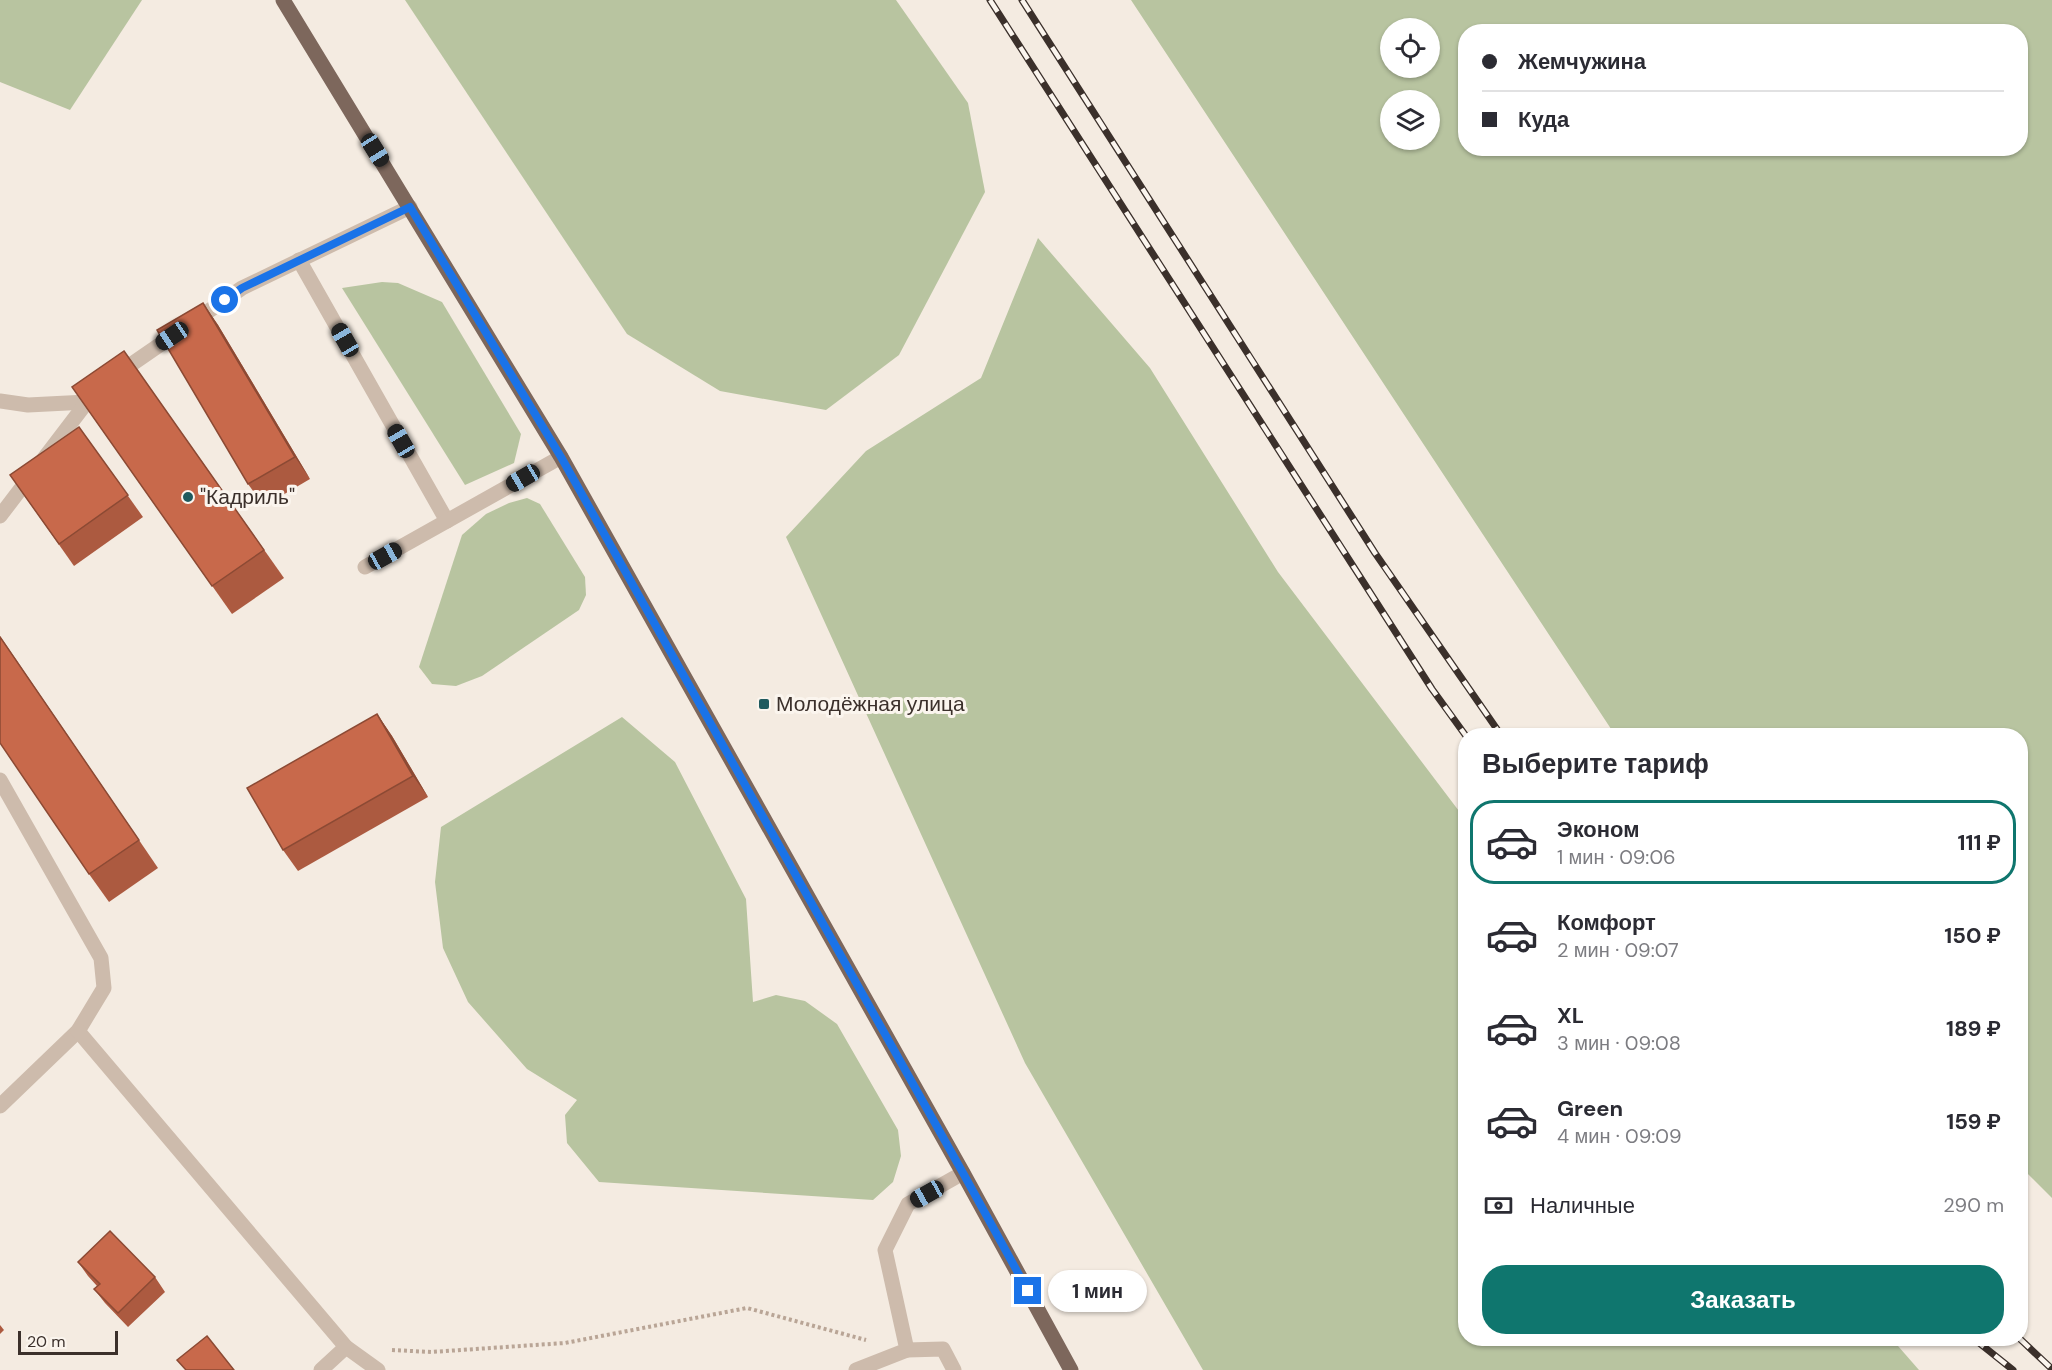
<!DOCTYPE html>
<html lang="ru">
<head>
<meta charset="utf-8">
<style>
  :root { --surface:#fff; --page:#f2f2f3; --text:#2b2b33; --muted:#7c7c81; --line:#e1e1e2; --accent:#0f766e }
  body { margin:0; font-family:"DM Sans",sans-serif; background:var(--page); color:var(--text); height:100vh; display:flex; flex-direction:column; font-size:22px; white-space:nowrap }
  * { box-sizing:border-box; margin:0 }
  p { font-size:20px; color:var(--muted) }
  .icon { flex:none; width:33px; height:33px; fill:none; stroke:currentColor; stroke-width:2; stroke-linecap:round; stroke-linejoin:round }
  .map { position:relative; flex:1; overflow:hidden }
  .panel { position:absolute; left:1458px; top:728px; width:570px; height:618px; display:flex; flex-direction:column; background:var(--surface); border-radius:24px; box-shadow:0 2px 4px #0004 }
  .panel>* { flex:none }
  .hud { position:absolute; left:1458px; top:24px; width:570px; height:132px; border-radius:24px; box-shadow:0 2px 4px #0004; display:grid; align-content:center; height:132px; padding:0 24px; background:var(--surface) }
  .controls { position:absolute; left:1380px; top:18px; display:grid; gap:12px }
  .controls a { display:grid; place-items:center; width:60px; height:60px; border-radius:50%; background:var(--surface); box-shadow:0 2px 4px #0004; font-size:30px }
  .scale { position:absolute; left:18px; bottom:15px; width:100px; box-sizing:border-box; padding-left:6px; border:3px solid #3b302b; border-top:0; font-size:16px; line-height:21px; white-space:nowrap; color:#3b302b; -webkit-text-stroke:4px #fbf5ee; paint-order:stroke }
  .end { position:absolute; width:27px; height:27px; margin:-14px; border:8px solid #1a73e8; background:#fff; box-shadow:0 0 0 3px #fff }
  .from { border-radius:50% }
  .bubble { position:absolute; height:42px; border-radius:21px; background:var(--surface); box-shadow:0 2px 4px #0004; font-size:20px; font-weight:700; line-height:42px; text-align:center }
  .car { position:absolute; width:18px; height:36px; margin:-18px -9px; border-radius:8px; box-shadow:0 0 4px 2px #0007; background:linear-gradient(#222 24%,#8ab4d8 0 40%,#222 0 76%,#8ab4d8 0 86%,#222 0) }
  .hud b { display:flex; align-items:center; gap:21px; height:57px; font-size:22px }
  .hud b+b { border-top:2px solid var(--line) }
  .hud i { width:15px; height:15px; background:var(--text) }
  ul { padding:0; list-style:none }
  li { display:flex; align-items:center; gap:18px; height:84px; margin:0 12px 9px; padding:0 12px; border:3px solid transparent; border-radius:24px }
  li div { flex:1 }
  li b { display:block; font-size:22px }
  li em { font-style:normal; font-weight:700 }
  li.selected { border-color:var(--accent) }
  li>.icon { width:54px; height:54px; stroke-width:1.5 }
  h2 { padding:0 24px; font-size:27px; line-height:72px }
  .pay { display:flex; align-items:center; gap:15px; height:66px; padding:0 24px; font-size:22px }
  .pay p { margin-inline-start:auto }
  .primary-button { display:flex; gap:12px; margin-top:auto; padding:12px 24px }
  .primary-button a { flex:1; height:69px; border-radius:24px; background:var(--accent); color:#fff; font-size:24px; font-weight:700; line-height:69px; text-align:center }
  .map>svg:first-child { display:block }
  .green { fill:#b8c4a0; fill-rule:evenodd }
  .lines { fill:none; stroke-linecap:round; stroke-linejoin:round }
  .path { stroke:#b9a596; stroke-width:4; stroke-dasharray:3 3; stroke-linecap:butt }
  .minor { stroke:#cdbbac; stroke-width:15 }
  .major { stroke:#7d675c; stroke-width:15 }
  .rail-casing { stroke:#3b302b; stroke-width:7 }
  .rail { stroke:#fbf5ee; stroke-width:4.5; stroke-dasharray:14; stroke-linecap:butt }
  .wall { fill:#ac5a40 }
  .shaded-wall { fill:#8c4a34 }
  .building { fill:#c8694b; stroke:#8c4a34; stroke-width:1.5 }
  .route { stroke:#1a73e8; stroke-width:8 }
  .poi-dot { fill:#1f5a5e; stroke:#fbf5ee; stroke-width:2 }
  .labels { text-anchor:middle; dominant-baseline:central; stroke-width:6; stroke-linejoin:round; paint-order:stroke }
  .poi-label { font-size:21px; fill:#3b302b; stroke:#fbf5ee; text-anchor:start }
</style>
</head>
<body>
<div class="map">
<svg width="2052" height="1370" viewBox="0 0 2052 1370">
  <rect width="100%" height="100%" fill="#f4ebe1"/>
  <g class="green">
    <polygon points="0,0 142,0 70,110 0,82"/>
    <polygon points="405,0 896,0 968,103 985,192 899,355 826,410 720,391 627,334"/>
    <path d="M1131 0H2052V1198L2021 1167 2020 735H1615ZM1390 28H1430V68H1390ZM1466 32H2020V148H1466ZM1430 100V140H1390V100Z"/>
    <polygon points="1038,238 1150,368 1278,572 1465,819 1466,1338 1891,1338 1919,1370 1203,1370 1025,1063 786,537 866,451 981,378"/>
    <polygon points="382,282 398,283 442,302 521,434 514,463 465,485 342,288"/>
    <polygon points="527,498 540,504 585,577 586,595 579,610 482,676 456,686 432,684 419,667 462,535 486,514 509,503"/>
    <polygon points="622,717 675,762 746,899 753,1002 776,995 805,1001 837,1024 898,1130 901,1156 893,1182 873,1200 599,1182 567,1143 565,1115 577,1100 527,1069 468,1002 443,948 435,882 441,827"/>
  </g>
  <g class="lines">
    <polyline class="path" points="392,1350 431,1352 565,1343 747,1308 866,1340"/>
    <g class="minor">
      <polyline points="299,260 447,521"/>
      <polyline points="116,375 242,288 410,207"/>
      <polyline points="0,401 28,405 87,402"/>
      <polyline points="0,516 87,402 98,391"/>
      <polyline points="365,567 561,457"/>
      <polyline points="0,780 101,958 104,988 78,1031 0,1106"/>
      <polyline points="78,1031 346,1347 378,1370"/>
      <polyline points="907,1350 943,1349 954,1370"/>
      <polyline points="321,1370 346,1347"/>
      <polyline points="856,1370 907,1350 885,1250 908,1204 963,1173"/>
    </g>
    <polyline class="major" points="283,0 561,457 963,1173 1071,1370"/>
    <defs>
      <g id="rail">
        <polyline points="990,0 1432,689 1466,736"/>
        <polyline points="1022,0 1375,553 1501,735"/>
        <polyline points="1973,1338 2013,1370"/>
        <polyline points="2019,1338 2052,1369"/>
      </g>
    </defs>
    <use href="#rail" class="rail-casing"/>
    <use href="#rail" class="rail"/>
  </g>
  <g class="wall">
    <polygon points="203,303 218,325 310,479 264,506 248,484"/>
    <polygon points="124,351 284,578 232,614 72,387"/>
    <polygon points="79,427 143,517 74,566 10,475"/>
    <polygon points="0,636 158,868 109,902 89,874"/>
    <polygon points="377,714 392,736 428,797 298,871 283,850"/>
    <polygon points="78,1262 155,1277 165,1292 128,1327 105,1303 94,1289 97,1286 88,1276"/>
    <polygon points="0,1325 4,1330 0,1334"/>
  </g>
  <g class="shaded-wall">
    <polygon points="203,303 218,325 310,479 295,457"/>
    <polygon points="377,714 392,736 428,797 413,776"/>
  </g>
  <g class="building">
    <polygon points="203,303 295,457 248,484 157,330"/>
    <polygon points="124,351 264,550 212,586 72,387"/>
    <polygon points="79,427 128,495 59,544 10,475"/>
    <polygon points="0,637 139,840 89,874 0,743"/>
    <polygon points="377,714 413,776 283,850 247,788"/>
    <polygon points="110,1231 155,1277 118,1313 94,1289 100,1284 78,1262"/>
    <polygon points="207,1336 234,1370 186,1370 177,1360"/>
  </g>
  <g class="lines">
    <polyline class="route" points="225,300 242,288 410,207 561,457 963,1173 1028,1291"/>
  </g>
  <g class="poi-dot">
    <circle cx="188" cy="497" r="6"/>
    <rect x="758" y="698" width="12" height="12" rx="3"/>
  </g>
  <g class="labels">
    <g class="poi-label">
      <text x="200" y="497">"Кадриль"</text>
      <text x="776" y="704">Молодёжная улица</text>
    </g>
  </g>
</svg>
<div class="controls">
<a><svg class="icon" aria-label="locate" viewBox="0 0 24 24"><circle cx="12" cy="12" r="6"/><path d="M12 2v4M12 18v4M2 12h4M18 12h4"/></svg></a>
<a><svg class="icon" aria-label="layers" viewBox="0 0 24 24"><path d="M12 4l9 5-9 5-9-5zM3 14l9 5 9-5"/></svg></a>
</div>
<div class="scale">20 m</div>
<i class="end from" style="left:225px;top:300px"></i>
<i class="end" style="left:1028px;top:1291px"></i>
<div class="bubble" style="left:1048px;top:1270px;width:99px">1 мин</div>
<i class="car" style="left:375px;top:150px;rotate:148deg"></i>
<i class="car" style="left:172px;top:336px;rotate:236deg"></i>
<i class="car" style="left:345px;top:340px;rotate:330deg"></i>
<i class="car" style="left:401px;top:441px;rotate:330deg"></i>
<i class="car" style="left:523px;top:478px;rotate:240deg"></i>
<i class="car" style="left:385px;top:556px;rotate:61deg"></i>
<i class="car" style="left:927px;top:1194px;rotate:241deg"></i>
<div class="hud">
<b><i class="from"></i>Жемчужина</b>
<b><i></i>Куда</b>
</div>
<section class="panel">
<h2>Выберите тариф</h2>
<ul>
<li class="selected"><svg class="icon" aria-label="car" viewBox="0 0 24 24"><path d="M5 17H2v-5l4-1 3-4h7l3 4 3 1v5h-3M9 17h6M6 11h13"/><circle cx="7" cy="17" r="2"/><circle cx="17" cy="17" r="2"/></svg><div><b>Эконом</b><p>1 мин · 09:06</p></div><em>111 ₽</em></li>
<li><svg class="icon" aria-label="car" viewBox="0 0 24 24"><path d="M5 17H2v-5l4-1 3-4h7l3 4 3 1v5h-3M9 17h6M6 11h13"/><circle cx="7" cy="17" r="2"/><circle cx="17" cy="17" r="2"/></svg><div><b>Комфорт</b><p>2 мин · 09:07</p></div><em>150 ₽</em></li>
<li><svg class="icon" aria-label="car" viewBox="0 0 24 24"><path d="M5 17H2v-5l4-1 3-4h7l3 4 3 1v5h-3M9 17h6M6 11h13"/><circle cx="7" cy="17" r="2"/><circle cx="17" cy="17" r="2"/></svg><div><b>XL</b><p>3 мин · 09:08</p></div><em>189 ₽</em></li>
<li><svg class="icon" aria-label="car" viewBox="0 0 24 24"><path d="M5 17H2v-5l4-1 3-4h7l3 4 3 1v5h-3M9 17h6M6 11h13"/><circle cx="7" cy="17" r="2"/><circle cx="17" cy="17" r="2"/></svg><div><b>Green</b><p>4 мин · 09:09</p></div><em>159 ₽</em></li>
</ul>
<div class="pay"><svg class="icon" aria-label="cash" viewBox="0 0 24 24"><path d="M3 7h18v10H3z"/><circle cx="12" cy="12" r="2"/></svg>Наличные<p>290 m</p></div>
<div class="primary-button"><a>Заказать</a></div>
</section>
</div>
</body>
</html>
